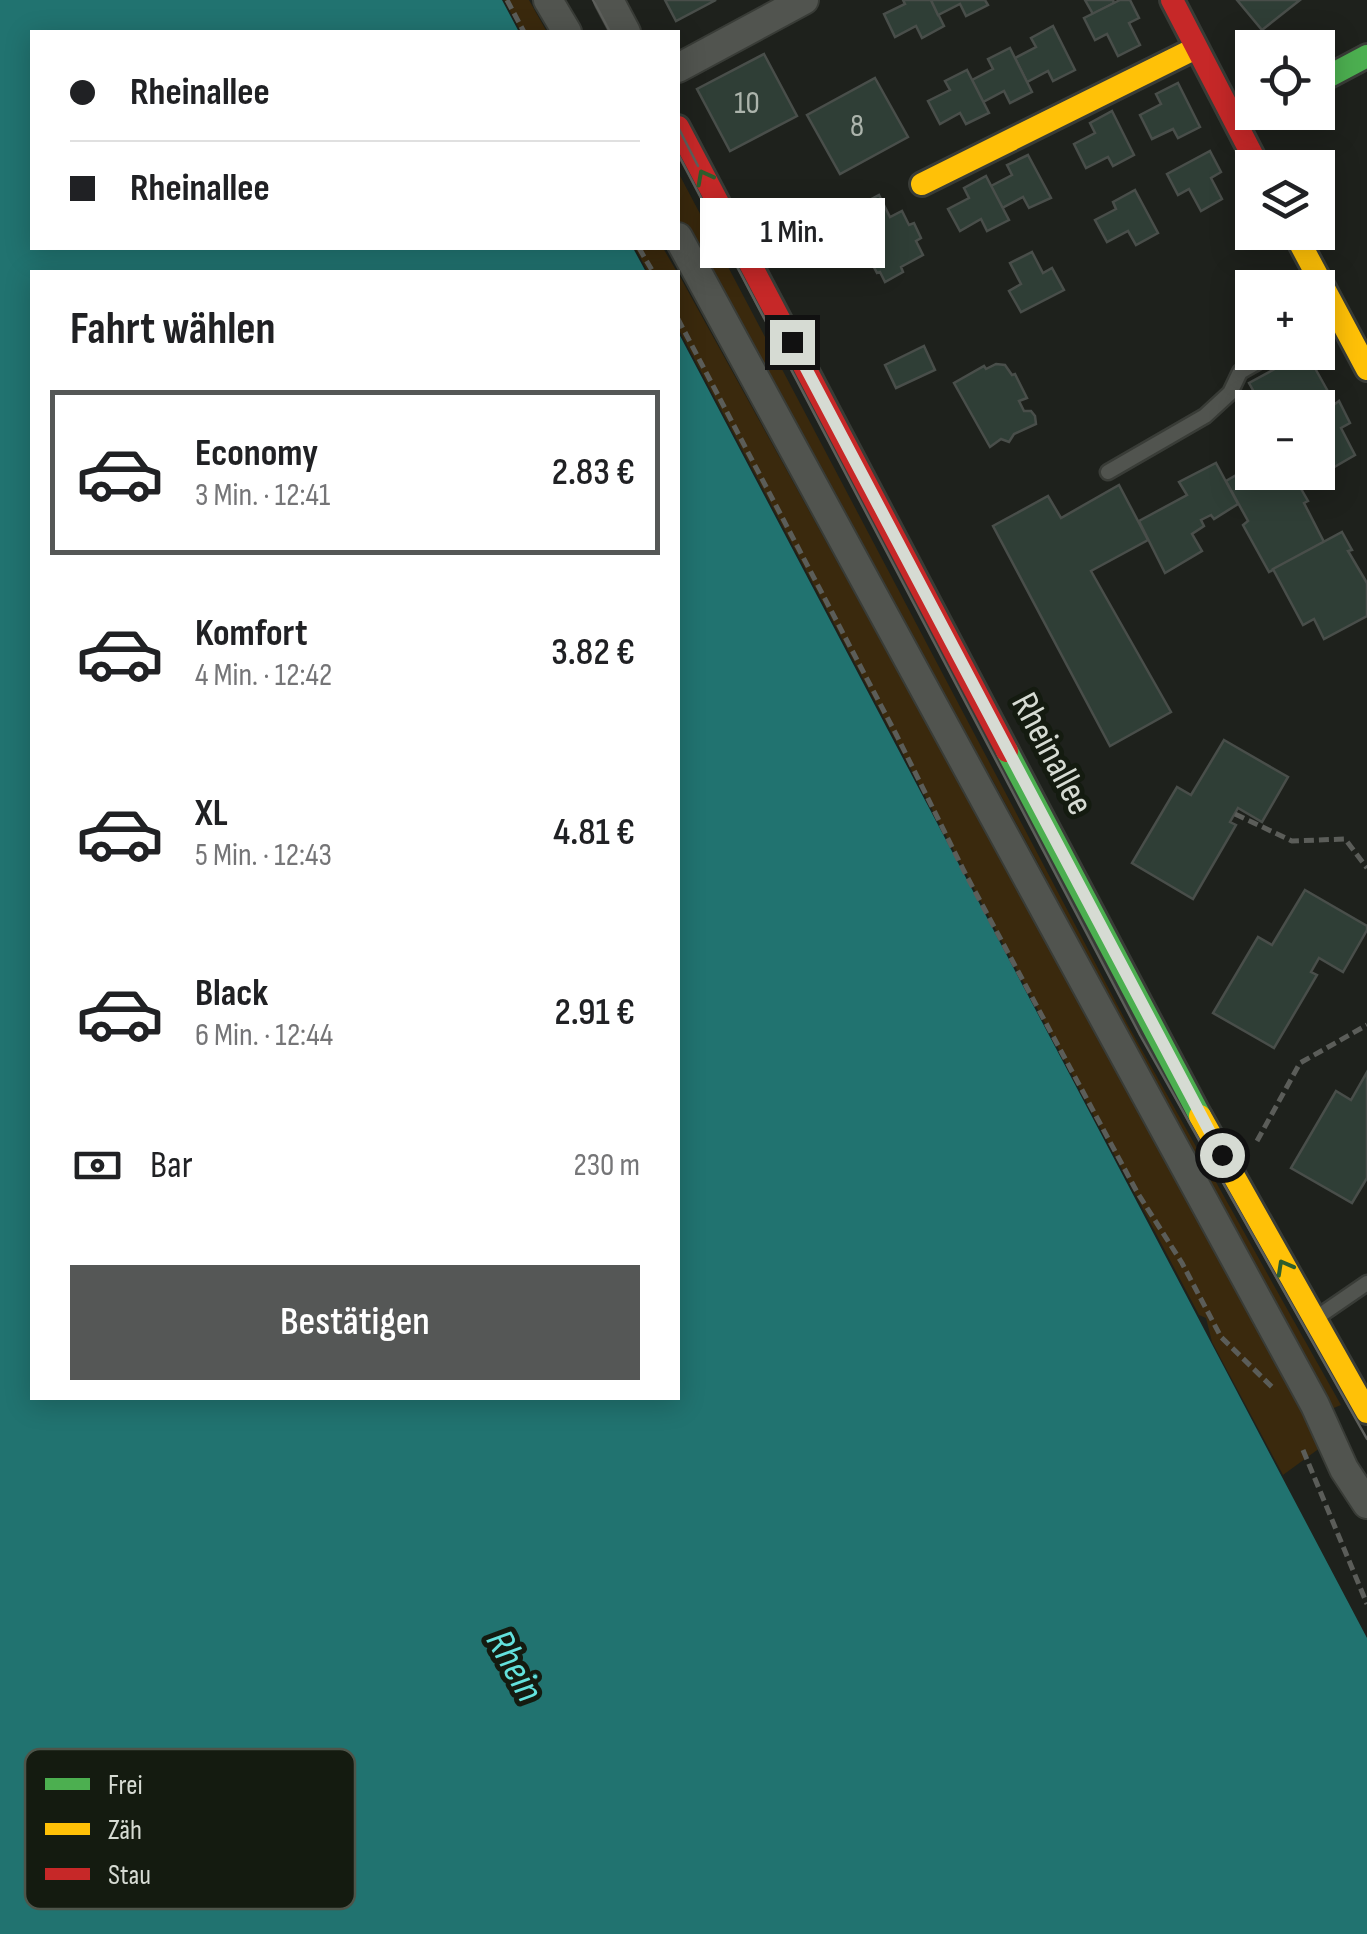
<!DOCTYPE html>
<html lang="de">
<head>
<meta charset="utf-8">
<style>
  :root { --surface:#fff; --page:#f2f2f2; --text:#202124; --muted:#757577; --line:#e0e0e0; --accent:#555756 }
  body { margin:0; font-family:"Sofia Sans Condensed",sans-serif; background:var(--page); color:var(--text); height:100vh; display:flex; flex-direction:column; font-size:38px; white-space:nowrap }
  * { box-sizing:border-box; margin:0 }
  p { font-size:32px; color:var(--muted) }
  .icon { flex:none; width:55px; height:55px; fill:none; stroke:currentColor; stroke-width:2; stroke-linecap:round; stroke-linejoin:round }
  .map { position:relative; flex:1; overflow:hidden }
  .drawer { position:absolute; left:30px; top:270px; width:650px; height:1130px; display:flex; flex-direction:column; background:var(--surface); border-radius:0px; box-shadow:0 5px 25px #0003 }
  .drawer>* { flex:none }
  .guide { position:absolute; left:30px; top:30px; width:650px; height:220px; border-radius:0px; box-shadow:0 5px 25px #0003; display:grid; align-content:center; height:220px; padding:0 40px; background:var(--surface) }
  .tools { position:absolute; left:1235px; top:30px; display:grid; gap:20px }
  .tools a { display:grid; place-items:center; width:100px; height:100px; border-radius:0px; background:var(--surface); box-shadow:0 5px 25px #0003; font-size:50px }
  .end { position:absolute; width:45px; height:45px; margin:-22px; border:12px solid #d6dbd3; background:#111; box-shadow:0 0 0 5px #111 }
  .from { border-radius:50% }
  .bubble { position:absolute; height:70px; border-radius:0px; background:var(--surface); box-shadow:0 5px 25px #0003; font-size:32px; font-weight:600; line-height:70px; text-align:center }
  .guide b { display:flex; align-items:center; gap:35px; height:95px; font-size:38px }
  .guide b+b { border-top:2px solid var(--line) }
  .guide i { width:25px; height:25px; background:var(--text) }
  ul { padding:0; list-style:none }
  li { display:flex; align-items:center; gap:30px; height:165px; margin:0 20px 15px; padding:0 20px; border:5px solid transparent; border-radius:0px }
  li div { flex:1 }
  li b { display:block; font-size:38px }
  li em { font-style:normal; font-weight:600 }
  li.on { border-color:var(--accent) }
  li>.icon { width:90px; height:90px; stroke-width:1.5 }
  h2 { padding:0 40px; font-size:45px; line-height:120px }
  .pay { display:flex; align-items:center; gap:25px; height:110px; padding:0 40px; font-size:38px }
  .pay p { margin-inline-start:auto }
  .button { display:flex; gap:20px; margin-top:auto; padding:20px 40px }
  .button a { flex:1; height:115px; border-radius:0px; background:var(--accent); color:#fff; font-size:40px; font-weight:600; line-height:115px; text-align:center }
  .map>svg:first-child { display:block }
  .green { fill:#3a290d }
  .water { fill:#217370 }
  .building { fill:#2f3e36; stroke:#494e4a; stroke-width:2.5 }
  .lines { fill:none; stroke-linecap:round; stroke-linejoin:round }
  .lane-casing { stroke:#393c37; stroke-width:19 }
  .street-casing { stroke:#393c37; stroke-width:32 }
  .fast-casing { stroke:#393c37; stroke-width:28 }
  .slow-casing { stroke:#393c37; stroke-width:28 }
  .jam-casing { stroke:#393c37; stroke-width:28 }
  .path { stroke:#5b5d59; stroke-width:5; stroke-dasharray:10 5; stroke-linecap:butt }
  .lane { stroke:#51544f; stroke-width:14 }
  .street { stroke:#51544f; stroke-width:28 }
  .fast { stroke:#4caf50; stroke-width:22 }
  .slow { stroke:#ffc107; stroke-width:22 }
  .jam { stroke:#c62828; stroke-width:22 }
  .tram { stroke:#5d5f5b; stroke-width:2.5 }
  .oneway { stroke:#2d5e2d }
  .route { stroke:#d6dbd3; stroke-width:12 }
  .labels { text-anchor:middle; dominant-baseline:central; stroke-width:10; stroke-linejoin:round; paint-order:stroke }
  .number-label { font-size:32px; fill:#acb4ac }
  .street-label { font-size:38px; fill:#d6dbd3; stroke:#141b10 }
  .water-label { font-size:40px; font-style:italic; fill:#63e1dc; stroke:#141b10 }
  .key { fill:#141b10; stroke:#4e554a; stroke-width:2.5 }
  .key-label { font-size:28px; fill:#d6dbd3 }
</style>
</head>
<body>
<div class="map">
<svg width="1367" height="1934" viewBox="0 0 1367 1934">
  <rect width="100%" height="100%" fill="#1e211c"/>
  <g class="green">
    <polygon points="504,0 529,0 547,32 521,32"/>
    <polygon points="678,172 1129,1027 1341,1405 1329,1410 1052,905 1046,878 992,779 911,648 678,220"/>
    <polygon points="635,248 663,248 677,272 648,272"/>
    <polygon points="678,273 1324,1445 1283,1475 1212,1342 1206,1318 1199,1315 678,328"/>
  </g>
  <polygon class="water" points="0,0 502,0 519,32 32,32 32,248 633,248 646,272 32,272 32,1398 678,1398 678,332 1367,1638 1367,1934 0,1934"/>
  <g class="building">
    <polygon points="665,0 716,0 676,21"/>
    <polygon points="903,0 931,0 944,26 922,38 916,26 895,37 884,14 905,4"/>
    <polygon points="931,0 985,0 988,5 966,16 960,4 938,15"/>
    <polygon points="1085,0 1113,0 1114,3 1093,14"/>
    <polygon points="1120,0 1130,0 1139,18 1129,23 1140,45 1118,56 1107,34 1095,40 1084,18"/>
    <polygon points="1237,0 1300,0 1262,30"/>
    <polygon points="1053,26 1075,70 1053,81 1048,71 1027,82 1015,58 1036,47 1031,38"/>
    <polygon points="1010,48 1032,92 1010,103 1004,91 983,102 972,80 993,69 988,59"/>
    <polygon points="764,54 797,116 730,151 697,89"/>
    <polygon points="967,70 989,113 966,124 960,113 940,124 928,101 950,90 945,81"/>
    <polygon points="875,78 908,137 840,174 807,115"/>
    <polygon points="1178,83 1200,127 1178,138 1173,129 1152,139 1140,115 1161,104 1156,94"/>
    <polygon points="1112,111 1134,155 1113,166 1108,157 1086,168 1074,144 1095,133 1090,123"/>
    <polygon points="1210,151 1221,172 1211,178 1222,199 1201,211 1189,189 1178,195 1167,174"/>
    <polygon points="1028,155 1051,198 1029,208 1023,197 1002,208 991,186 1012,175 1007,165"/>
    <polygon points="986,176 1009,220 987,231 981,219 960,231 948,209 969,198 964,188"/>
    <polygon points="1135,190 1158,233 1136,245 1128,231 1107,242 1095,220 1116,209 1113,202"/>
    <polygon points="879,195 890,217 902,211 909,225 914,223 921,238 916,241 923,255 901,267 903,272 885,282 880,272 877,273 857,235 872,227 860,205"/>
    <polygon points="1032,252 1043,273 1052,268 1064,290 1021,312 1009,291 1021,284 1010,263"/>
    <polygon points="1252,331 1252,352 1261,352 1252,358 1240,339"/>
    <polygon points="924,346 935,370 896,388 885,365"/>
    <polygon points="1306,352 1335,404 1339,401 1350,423 1341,428 1355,455 1300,487 1308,501 1304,503 1324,542 1269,572 1243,525 1248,521 1226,481 1252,466 1252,472 1318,472 1318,408 1263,408 1249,383"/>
    <polygon points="996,364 1005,365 1012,375 1015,374 1027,398 1019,401 1024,411 1031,411 1035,416 1036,424 1014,434 1009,442 1001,439 990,447 954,383 984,366 986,369"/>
    <polygon points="1216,463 1238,504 1214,519 1211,515 1201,520 1204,526 1192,534 1202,551 1165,573 1139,521 1187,495 1179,482"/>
    <polygon points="1119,485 1148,540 1091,571 1171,712 1110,746 993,526 1048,496 1061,518"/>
    <polygon points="1342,532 1352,550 1348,551 1367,583 1367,616 1324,639 1314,619 1303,625 1273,569"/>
    <polygon points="1224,740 1288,777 1262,822 1238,808 1230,822 1236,825 1193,899 1132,863 1177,787 1191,795"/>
    <polygon points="1305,890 1367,926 1367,930 1343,972 1319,958 1311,972 1317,975 1274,1048 1213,1013 1258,937 1272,945"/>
    <polygon points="1367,1072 1367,1178 1352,1203 1291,1168 1336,1091 1351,1100"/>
  </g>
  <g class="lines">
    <defs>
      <g id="lane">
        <polyline points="1108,472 1205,416 1230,393 1240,372 1275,352"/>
        <polyline points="1319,1316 1367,1283"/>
      </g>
      <g id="street">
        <polyline points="548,0 567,32"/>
        <polyline points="609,0 626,32"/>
        <polyline points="678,68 804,0"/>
        <polyline points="678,237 1315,1405 1344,1469 1367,1504"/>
      </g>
      <g id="fast">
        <polyline points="1318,82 1367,56"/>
        <polyline points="1007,751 1200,1116"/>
      </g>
      <g id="slow">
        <polyline points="922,184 1196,48"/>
        <polyline points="1294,232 1367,369"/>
        <polyline points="1200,1116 1367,1412"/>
      </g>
      <g id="jam">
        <polyline points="1172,0 1259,168"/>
        <polyline points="678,127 1007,751"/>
      </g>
    </defs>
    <use href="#lane" class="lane-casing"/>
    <use href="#street" class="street-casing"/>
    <use href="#fast" class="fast-casing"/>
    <use href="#slow" class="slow-casing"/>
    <use href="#jam" class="jam-casing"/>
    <g class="path">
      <polyline points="507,0 524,32"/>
      <polyline points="639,248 653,272"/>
      <polyline points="678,319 897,736 964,871 1137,1192 1182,1263 1221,1337 1272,1387"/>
      <polyline points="1235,814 1292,841 1345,839 1367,868"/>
      <polyline points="1257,1141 1300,1063 1367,1025"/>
      <polyline points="1303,1450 1367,1604"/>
    </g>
    <use href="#lane" class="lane"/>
    <use href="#street" class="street"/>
    <use href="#fast" class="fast"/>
    <use href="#slow" class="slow"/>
    <use href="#jam" class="jam"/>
    <g class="tram">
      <polyline points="593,0 610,32"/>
      <polyline points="678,127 698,166"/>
      <polyline points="678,154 1140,1035 1367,1439"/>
    </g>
  </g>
  <defs><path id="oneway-chevron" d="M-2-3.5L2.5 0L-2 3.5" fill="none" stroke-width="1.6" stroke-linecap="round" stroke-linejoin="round" transform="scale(2.5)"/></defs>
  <g class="oneway">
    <use href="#oneway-chevron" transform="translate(704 177) rotate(-118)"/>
    <use href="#oneway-chevron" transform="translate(1284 1267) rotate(-119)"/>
  </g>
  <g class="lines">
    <polyline class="route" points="792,342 1222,1155"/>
  </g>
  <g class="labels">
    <g class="number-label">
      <text x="747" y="103">10</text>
      <text x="857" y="126">8</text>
    </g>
    <g class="street-label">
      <text transform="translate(1052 754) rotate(62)">Rheinallee</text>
    </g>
    <g class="water-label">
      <text transform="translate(514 1666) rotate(61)">Rhein</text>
    </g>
  </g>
  <rect x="25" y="1749" width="330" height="160" rx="15" class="key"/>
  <rect x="45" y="1778" width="45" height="12" fill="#4caf50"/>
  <rect x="45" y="1823" width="45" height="12" fill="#ffc107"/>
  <rect x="45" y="1868" width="45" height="12" fill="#c62828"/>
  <g class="key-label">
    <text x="108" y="1794">Frei</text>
    <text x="108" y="1839">Zäh</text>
    <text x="108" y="1884">Stau</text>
  </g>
</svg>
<div class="tools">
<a><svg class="icon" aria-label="locate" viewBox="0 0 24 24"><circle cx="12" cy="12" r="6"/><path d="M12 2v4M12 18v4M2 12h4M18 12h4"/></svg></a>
<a><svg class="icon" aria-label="layers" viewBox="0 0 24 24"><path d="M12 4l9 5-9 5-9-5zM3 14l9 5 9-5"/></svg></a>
<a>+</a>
<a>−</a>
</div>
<i class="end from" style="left:1222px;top:1155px"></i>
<i class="end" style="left:792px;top:342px"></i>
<div class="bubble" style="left:700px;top:198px;width:185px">1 Min.</div>
<div class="guide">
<b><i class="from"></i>Rheinallee</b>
<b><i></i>Rheinallee</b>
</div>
<section class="drawer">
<h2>Fahrt wählen</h2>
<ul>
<li class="on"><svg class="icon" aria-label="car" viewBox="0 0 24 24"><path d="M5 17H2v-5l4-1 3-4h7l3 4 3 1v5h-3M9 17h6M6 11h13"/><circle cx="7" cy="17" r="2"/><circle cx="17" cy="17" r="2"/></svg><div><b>Economy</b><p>3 Min. · 12:41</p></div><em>2.83 €</em></li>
<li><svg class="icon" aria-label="car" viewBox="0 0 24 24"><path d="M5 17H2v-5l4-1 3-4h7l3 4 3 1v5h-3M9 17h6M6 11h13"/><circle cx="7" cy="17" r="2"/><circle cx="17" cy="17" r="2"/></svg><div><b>Komfort</b><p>4 Min. · 12:42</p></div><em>3.82 €</em></li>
<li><svg class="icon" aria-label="car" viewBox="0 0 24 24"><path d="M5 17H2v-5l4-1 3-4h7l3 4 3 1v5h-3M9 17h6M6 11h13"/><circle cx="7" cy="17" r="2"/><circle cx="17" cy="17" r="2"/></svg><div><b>XL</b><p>5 Min. · 12:43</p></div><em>4.81 €</em></li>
<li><svg class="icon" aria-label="car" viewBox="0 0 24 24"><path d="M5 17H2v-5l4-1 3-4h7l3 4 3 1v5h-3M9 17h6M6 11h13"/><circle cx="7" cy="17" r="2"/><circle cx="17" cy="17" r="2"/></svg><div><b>Black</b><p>6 Min. · 12:44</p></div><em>2.91 €</em></li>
</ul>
<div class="pay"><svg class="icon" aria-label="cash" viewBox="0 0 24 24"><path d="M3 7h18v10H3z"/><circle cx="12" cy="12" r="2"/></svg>Bar<p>230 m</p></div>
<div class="button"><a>Bestätigen</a></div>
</section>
</div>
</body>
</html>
